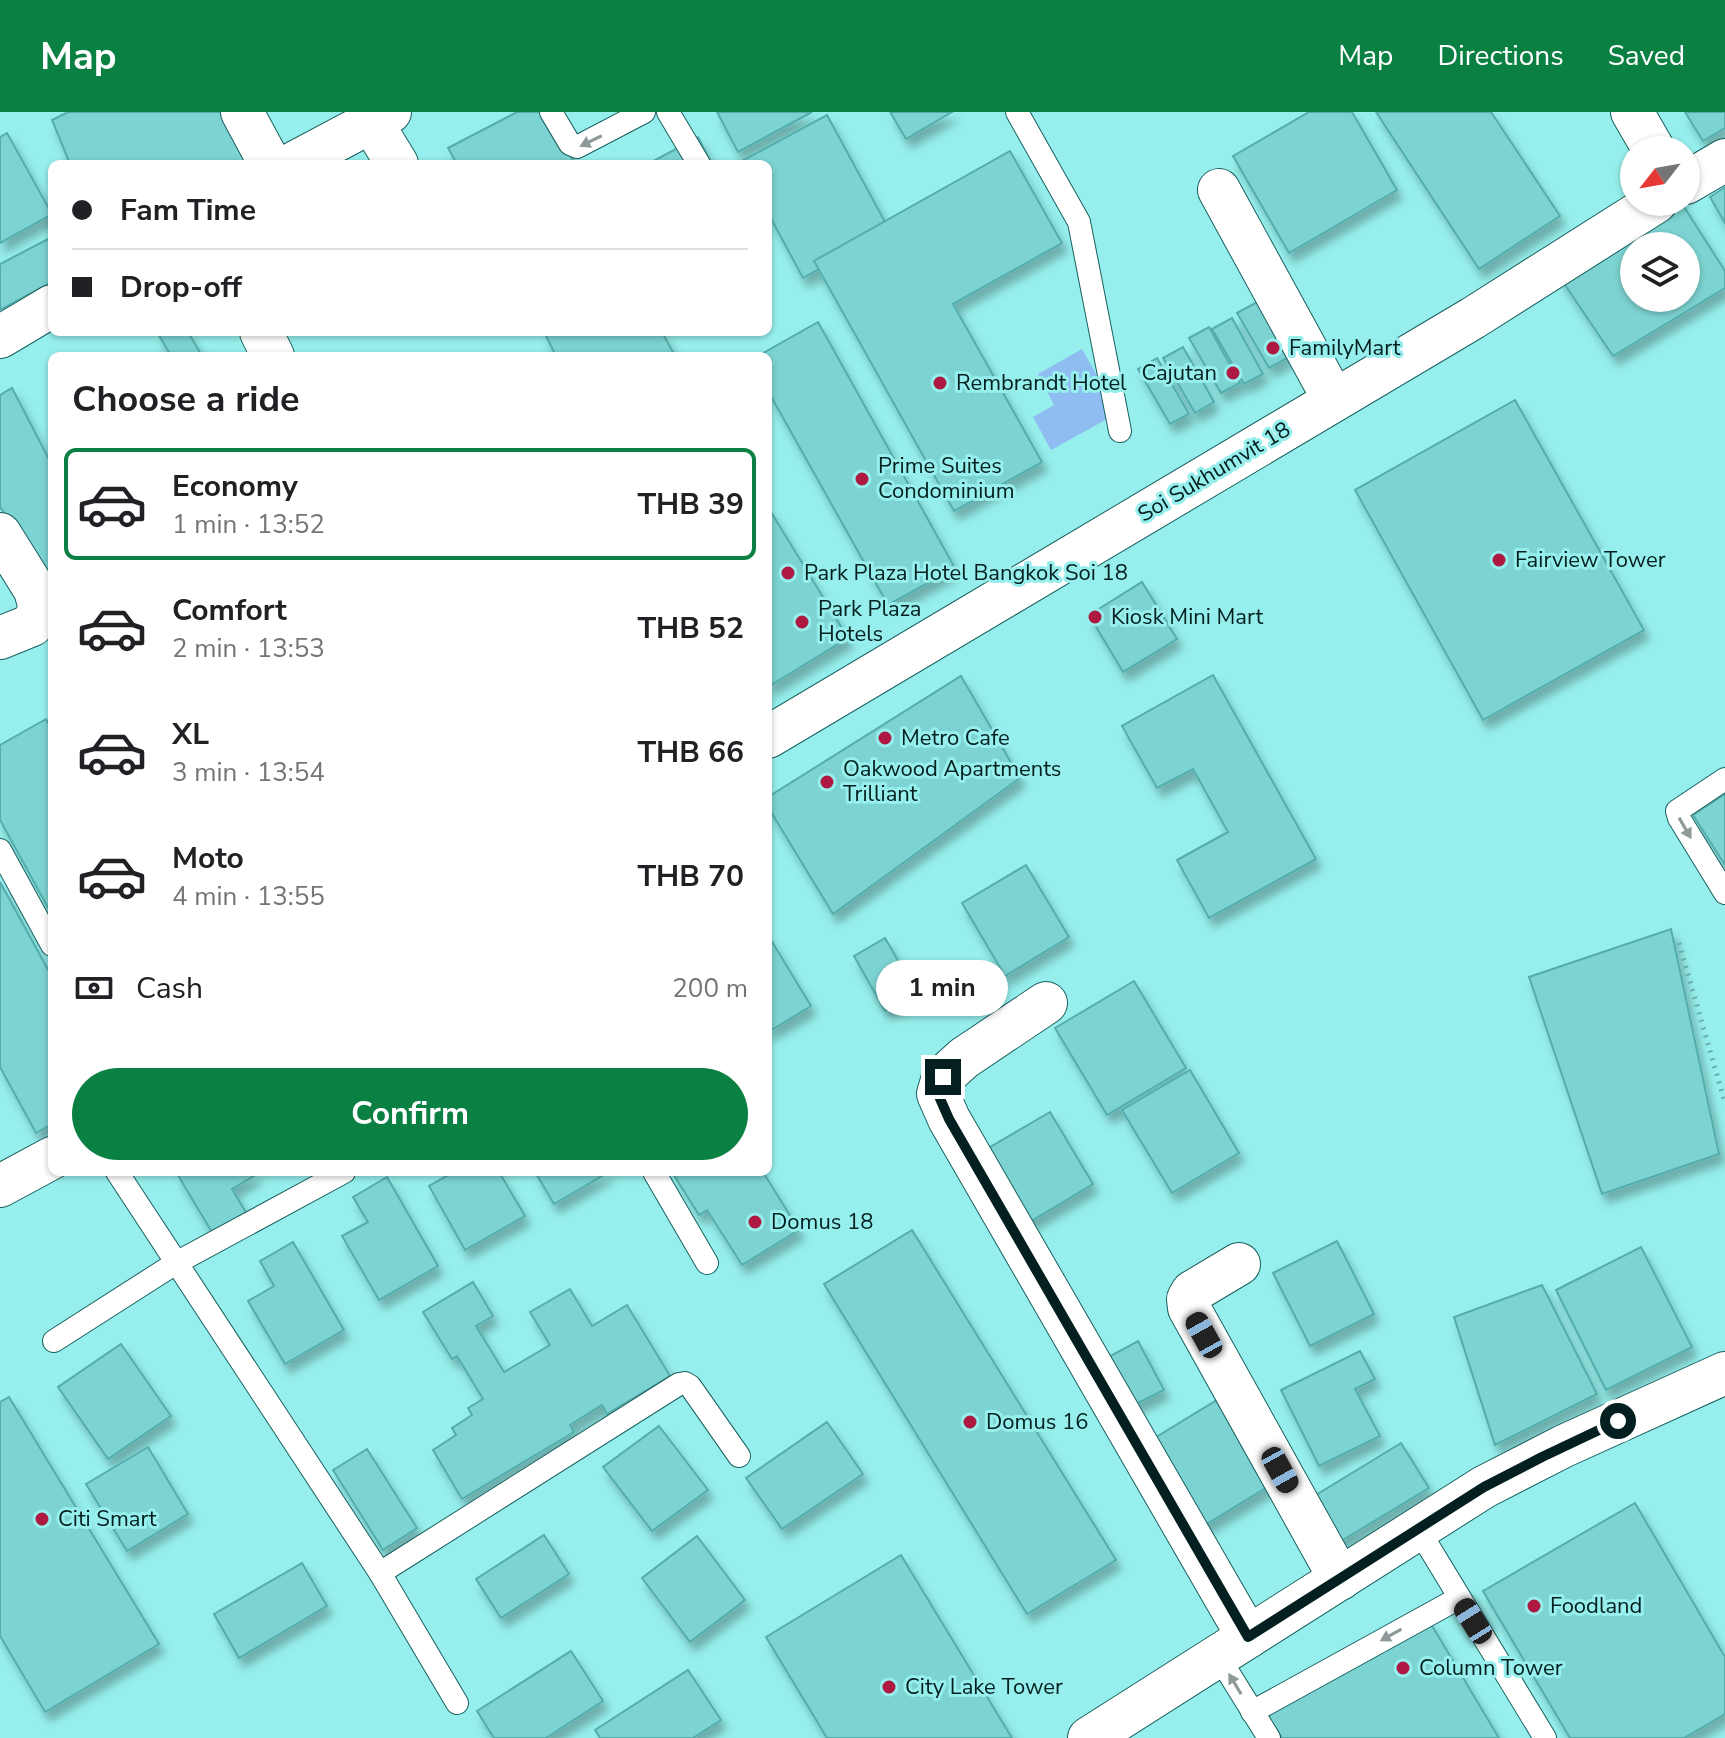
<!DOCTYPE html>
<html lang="en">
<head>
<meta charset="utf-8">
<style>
  :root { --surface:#fff; --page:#f2f2f2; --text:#202124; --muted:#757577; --line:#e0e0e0; --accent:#0b8043 }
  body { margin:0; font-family:"Nunito Sans",sans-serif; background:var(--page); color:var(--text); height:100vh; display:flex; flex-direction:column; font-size:30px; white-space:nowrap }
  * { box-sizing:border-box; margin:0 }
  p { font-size:26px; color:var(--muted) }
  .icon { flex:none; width:44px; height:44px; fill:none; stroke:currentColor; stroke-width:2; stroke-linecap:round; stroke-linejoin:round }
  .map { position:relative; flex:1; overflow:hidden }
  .panel { position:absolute; left:48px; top:240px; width:724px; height:824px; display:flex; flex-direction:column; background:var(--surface); border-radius:12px; box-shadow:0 2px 6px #0004 }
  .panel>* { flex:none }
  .top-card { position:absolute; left:48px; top:48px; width:724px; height:176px; border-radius:12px; box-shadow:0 2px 6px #0004; display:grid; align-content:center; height:176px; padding:0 24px; background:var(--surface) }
  .needle { width:52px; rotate:239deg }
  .fabs { position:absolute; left:1620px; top:24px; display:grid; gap:16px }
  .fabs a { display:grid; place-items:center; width:80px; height:80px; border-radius:50%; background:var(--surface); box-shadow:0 2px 6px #0004; font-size:40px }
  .end { position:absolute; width:36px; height:36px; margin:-18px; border:10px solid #031f1f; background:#fff; box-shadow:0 0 0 4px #fff }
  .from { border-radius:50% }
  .bubble { position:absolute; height:56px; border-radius:28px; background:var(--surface); box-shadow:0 2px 6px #0004; font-size:26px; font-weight:700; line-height:56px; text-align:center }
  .car { position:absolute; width:24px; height:48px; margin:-24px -12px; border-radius:10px; box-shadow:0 0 6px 2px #0007; background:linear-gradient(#222 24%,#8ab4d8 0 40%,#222 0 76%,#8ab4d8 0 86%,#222 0) }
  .top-card b { display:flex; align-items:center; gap:28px; height:76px; font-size:30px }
  .top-card b+b { border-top:2px solid var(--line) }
  .top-card i { width:20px; height:20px; background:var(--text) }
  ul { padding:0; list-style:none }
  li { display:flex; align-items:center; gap:24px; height:112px; margin:0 16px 12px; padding:0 8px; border:4px solid transparent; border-radius:12px }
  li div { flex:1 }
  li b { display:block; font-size:30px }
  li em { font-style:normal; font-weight:700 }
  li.active { border-color:var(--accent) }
  li>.icon { width:72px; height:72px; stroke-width:1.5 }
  h2 { padding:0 24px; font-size:36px; line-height:96px }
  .pay { display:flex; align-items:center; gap:20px; height:88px; padding:0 24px; font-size:30px }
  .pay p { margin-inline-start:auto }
  .cta { display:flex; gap:16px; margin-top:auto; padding:16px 24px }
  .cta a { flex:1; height:92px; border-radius:48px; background:var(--accent); color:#fff; font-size:32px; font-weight:700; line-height:92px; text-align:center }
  header { display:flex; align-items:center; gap:48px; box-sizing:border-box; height:112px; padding:0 40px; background:var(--accent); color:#fff }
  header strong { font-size:38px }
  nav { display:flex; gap:44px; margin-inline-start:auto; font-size:28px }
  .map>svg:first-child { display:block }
  .water { fill:#8fbcf1 }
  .building { fill:#7bd3d1; stroke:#54adab; stroke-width:2; fill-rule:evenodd; filter:url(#shadow) }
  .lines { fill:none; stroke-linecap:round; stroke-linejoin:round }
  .service-casing { stroke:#18605f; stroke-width:24 }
  .minor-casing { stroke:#18605f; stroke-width:44 }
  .path { stroke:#69afad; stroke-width:5; stroke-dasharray:2 6; stroke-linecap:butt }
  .service { stroke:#fff; stroke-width:22 }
  .minor { stroke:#fff; stroke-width:42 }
  .oneway { fill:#8e9a9a }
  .route { stroke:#031f1f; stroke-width:10 }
  .poi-dot { fill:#ad1941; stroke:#96efec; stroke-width:3 }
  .labels { text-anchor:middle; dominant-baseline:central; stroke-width:6; stroke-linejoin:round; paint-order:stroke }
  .poi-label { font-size:22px; fill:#031f1f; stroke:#96efec; text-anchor:start }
  .street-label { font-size:22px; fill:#031f1f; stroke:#96efec }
</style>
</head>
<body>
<header>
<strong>Map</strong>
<nav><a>Map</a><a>Directions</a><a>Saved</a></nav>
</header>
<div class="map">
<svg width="1725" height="1626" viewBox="0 0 1725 1626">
  <defs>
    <filter id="shadow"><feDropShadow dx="5" dy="9" stdDeviation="4" flood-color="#0004"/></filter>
  </defs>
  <rect width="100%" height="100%" fill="#96efec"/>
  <polygon class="water" points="1082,237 1118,301 1051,338 1033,305 1054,293 1038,262"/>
  <g class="building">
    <polygon points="68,0 221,0 250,49 244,52 70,52 52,8"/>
    <polygon points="517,0 548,0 575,52 457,52 448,36"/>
    <polygon points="717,0 812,0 738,40"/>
    <polygon points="890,0 952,0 906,27"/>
    <polygon points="1309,0 1352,0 1397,78 1289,141 1233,44"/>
    <polygon points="1376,0 1491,0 1560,104 1479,157"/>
    <polygon points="1685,0 1725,0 1725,16 1703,29"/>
    <polygon points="827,3 890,119 803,166 768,101 768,52 741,52 740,50"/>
    <polygon points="7,21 52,102 0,131 0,25"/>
    <polygon points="698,25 712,52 648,52"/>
    <polygon points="1010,39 1062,131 953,192 1042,350 954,399 814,149"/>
    <polygon points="1725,75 1725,111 1710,85"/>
    <path d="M1678 90H1681L1725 159V176L1613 244 1559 164ZM1634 134H1686V186H1634Z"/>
    <polygon points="52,125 52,170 0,198 0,152"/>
    <polygon points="1257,190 1289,245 1269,256 1237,201"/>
    <polygon points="1232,206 1263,262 1244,272 1212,217"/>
    <polygon points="818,210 955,456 888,493 768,279 768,244 758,244"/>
    <polygon points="1209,215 1240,271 1221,281 1189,226"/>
    <polygon points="157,220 188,220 202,244 171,244"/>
    <polygon points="544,220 662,220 675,244 556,244"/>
    <polygon points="1183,235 1214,290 1195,301 1163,246"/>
    <polygon points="1157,246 1189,302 1170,312 1138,257"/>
    <polygon points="12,276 52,353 52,466 0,395 0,283"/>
    <polygon points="1515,288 1644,518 1483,608 1355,378"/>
    <polygon points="768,395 848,526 768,575"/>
    <polygon points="1142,470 1177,527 1123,560 1089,503"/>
    <polygon points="1213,563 1316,747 1209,806 1177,748 1228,720 1193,657 1157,676 1122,614"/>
    <polygon points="961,564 1020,666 833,802 768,695 768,685"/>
    <polygon points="46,607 52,618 52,803 0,708 0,633"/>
    <polygon points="1725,682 1725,753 1693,703"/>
    <polygon points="1026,753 1069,825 1005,864 962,791"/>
    <polygon points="0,770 52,865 52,1012 36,1021 0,955"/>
    <polygon points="1671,817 1719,1042 1602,1082 1529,865"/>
    <polygon points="768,823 811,894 768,920"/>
    <polygon points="885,826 917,881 885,899 854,844"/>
    <polygon points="1134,869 1186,956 1107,1003 1055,916"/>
    <polygon points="1190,958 1239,1041 1172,1081 1122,998"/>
    <polygon points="1050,1000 1093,1072 1028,1111 985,1038"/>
    <polygon points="176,1060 256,1060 257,1062 232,1077 247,1102 213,1122"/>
    <polygon points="454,1060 499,1060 525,1104 465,1138 429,1074"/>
    <polygon points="535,1060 609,1060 554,1092"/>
    <polygon points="672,1060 763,1060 799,1118 742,1153 707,1098 699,1103"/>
    <polygon points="387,1065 438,1154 379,1188 342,1124 368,1110 353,1085"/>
    <polygon points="912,1118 1116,1448 1027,1502 824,1172"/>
    <polygon points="1337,1129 1374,1202 1310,1234 1273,1161"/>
    <polygon points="293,1130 344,1218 285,1252 248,1189 274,1174 260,1149"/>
    <polygon points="1641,1135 1692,1235 1606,1278 1556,1178"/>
    <polygon points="473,1170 493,1204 476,1214 504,1260 550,1233 530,1200 570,1177 592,1214 627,1193 670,1264 607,1302 602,1293 570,1313 574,1320 462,1387 433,1338 456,1323 452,1316 472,1303 468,1296 483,1287 457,1244 452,1247 423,1200"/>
    <polygon points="1542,1173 1597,1282 1495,1333 1454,1205"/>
    <polygon points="1138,1229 1164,1278 1130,1295 1105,1247"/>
    <polygon points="121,1232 171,1304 108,1347 58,1275"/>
    <polygon points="1360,1239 1375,1267 1355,1277 1380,1324 1319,1354 1281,1278"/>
    <polygon points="9,1285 159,1532 45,1600 0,1524 0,1290"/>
    <polygon points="1217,1288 1269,1374 1200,1416 1148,1330"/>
    <polygon points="827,1310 863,1362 782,1417 746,1366"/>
    <polygon points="659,1314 708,1378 652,1419 603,1355"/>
    <polygon points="1401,1331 1429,1376 1338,1431 1311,1386"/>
    <polygon points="148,1335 188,1402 127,1439 86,1372"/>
    <polygon points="367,1337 417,1416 383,1438 333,1358"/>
    <polygon points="1635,1391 1725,1545 1725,1602 1684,1626 1570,1626 1483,1479"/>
    <polygon points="544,1423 569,1462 501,1506 476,1467"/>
    <polygon points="697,1424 745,1488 690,1530 642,1466"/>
    <polygon points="901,1443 1012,1626 827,1626 766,1525"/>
    <polygon points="302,1451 327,1494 239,1546 214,1502"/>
    <polygon points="1428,1507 1499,1626 1282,1626 1268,1604"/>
    <polygon points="571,1539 603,1589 546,1626 494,1626 477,1599"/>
    <polygon points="688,1558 721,1608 693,1626 600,1626 595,1618"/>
  </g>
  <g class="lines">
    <defs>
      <g id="service">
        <polyline points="551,0 570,32 577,35 644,0"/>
        <polyline points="668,0 699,52"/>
        <polyline points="1017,0 1079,110 1120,319"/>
        <polyline points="1725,667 1677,699 1679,706 1725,781"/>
        <polyline points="0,738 52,833"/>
        <polyline points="117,1060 380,1461 457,1591"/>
        <polyline points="654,1060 707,1151"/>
        <polyline points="54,1229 176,1151 344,1060"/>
        <polyline points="1418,1417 1545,1626"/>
        <polyline points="380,1461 679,1272 685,1271 690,1274 739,1344"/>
        <polyline points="1218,1544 1269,1626"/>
        <polyline points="1252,1600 1459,1486"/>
      </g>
      <g id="minor">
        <polyline points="242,0 270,52"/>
        <polyline points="1632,0 1654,38"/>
        <polyline points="372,11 397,52"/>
        <polyline points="292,52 390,0"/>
        <polyline points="1686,71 1725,48"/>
        <polyline points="1219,78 1334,288"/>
        <polyline points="261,220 273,244"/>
        <polyline points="0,225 52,194"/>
        <polyline points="0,422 35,478 40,497 32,513 0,526"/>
        <polyline points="768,625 1473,206 1656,90"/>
        <polyline points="1046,891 964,946 943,965 938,982 949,1007 1248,1525"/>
        <polyline points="0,1074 52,1046"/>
        <polyline points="1239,1152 1192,1180 1188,1187 1189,1196 1340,1467"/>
        <polyline points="1089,1626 1484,1375 1564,1334 1725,1261"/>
      </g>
    </defs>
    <use href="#service" class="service-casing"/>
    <use href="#minor" class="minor-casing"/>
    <polyline class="path" points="1679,831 1725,991"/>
    <use href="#service" class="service"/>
    <use href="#minor" class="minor"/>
  </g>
  <defs><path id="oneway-solid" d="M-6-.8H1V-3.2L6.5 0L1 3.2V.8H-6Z" transform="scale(2)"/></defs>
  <g class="oneway">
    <use href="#oneway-solid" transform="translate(591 29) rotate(154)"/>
    <use href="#oneway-solid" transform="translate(1685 716) rotate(60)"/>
    <use href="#oneway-solid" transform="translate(1391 1523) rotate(151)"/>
    <use href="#oneway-solid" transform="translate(1235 1572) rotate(-121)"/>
  </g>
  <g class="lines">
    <polyline class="route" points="943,965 938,982 949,1007 1248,1525 1484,1375 1542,1345 1618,1309"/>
  </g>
  <g class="poi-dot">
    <circle cx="1273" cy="236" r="8"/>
    <circle cx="1233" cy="261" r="8"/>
    <circle cx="940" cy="271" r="8"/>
    <circle cx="862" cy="367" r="8"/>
    <circle cx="1499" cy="448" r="8"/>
    <circle cx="788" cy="461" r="8"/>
    <circle cx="1095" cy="505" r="8"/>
    <circle cx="802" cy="510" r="8"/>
    <circle cx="885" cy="626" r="8"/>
    <circle cx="827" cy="670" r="8"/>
    <circle cx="755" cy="1110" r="8"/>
    <circle cx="970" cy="1310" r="8"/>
    <circle cx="42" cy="1407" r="8"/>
    <circle cx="1534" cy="1494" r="8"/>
    <circle cx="1403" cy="1556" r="8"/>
    <circle cx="889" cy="1575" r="8"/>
  </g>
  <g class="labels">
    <g class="poi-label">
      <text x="1289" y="236">FamilyMart</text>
      <text x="1217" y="261" text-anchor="end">Cajutan</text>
      <text x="956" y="271">Rembrandt Hotel</text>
      <text x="878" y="354">Prime Suites<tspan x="878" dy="25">Condominium</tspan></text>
      <text x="1515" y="448">Fairview Tower</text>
      <text x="804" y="461">Park Plaza Hotel Bangkok Soi 18</text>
      <text x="818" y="497">Park Plaza<tspan x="818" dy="25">Hotels</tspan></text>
      <text x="1111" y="505">Kiosk Mini Mart</text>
      <text x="901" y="626">Metro Cafe</text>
      <text x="843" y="657">Oakwood Apartments<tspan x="843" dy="25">Trilliant</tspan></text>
      <text x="771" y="1110">Domus 18</text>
      <text x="986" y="1310">Domus 16</text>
      <text x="58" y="1407">Citi Smart</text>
      <text x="1550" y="1494">Foodland</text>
      <text x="1419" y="1556">Column Tower</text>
      <text x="905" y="1575">City Lake Tower</text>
    </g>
    <g class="street-label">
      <text transform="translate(1214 360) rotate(-31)">Soi Sukhumvit 18</text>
    </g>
  </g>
</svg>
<div class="fabs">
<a><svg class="needle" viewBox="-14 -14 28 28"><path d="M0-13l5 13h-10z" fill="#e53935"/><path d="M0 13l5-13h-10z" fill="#757577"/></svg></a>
<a><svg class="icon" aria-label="layers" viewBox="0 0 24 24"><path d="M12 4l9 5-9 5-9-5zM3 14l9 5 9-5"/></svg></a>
</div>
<i class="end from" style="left:1618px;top:1309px"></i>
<i class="end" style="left:943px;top:965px"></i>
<div class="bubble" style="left:876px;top:848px;width:132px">1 min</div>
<i class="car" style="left:1204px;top:1223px;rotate:331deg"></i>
<i class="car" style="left:1280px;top:1358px;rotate:151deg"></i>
<i class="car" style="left:1473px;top:1509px;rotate:328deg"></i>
<div class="top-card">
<b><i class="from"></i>Fam Time</b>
<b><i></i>Drop-off</b>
</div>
<section class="panel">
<h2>Choose a ride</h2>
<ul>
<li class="active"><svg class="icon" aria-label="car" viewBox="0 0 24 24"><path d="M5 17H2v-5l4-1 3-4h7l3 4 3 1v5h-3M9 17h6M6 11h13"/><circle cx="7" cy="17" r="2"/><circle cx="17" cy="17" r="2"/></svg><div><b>Economy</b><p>1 min · 13:52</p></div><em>THB 39</em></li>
<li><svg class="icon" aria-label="car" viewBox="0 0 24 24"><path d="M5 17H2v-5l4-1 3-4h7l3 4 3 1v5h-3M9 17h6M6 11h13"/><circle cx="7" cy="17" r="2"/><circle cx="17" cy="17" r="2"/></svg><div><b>Comfort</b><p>2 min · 13:53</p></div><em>THB 52</em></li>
<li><svg class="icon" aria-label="car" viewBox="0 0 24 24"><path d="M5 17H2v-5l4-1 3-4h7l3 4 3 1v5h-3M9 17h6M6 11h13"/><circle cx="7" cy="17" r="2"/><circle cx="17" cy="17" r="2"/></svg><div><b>XL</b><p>3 min · 13:54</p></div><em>THB 66</em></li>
<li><svg class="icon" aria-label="car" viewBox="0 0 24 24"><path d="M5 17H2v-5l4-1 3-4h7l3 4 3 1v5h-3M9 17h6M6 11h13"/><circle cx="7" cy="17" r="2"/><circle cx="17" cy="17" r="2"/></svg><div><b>Moto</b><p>4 min · 13:55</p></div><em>THB 70</em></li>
</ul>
<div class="pay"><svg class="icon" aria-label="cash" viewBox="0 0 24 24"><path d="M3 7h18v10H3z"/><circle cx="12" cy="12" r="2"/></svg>Cash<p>200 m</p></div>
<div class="cta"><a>Confirm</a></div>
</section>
</div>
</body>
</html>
